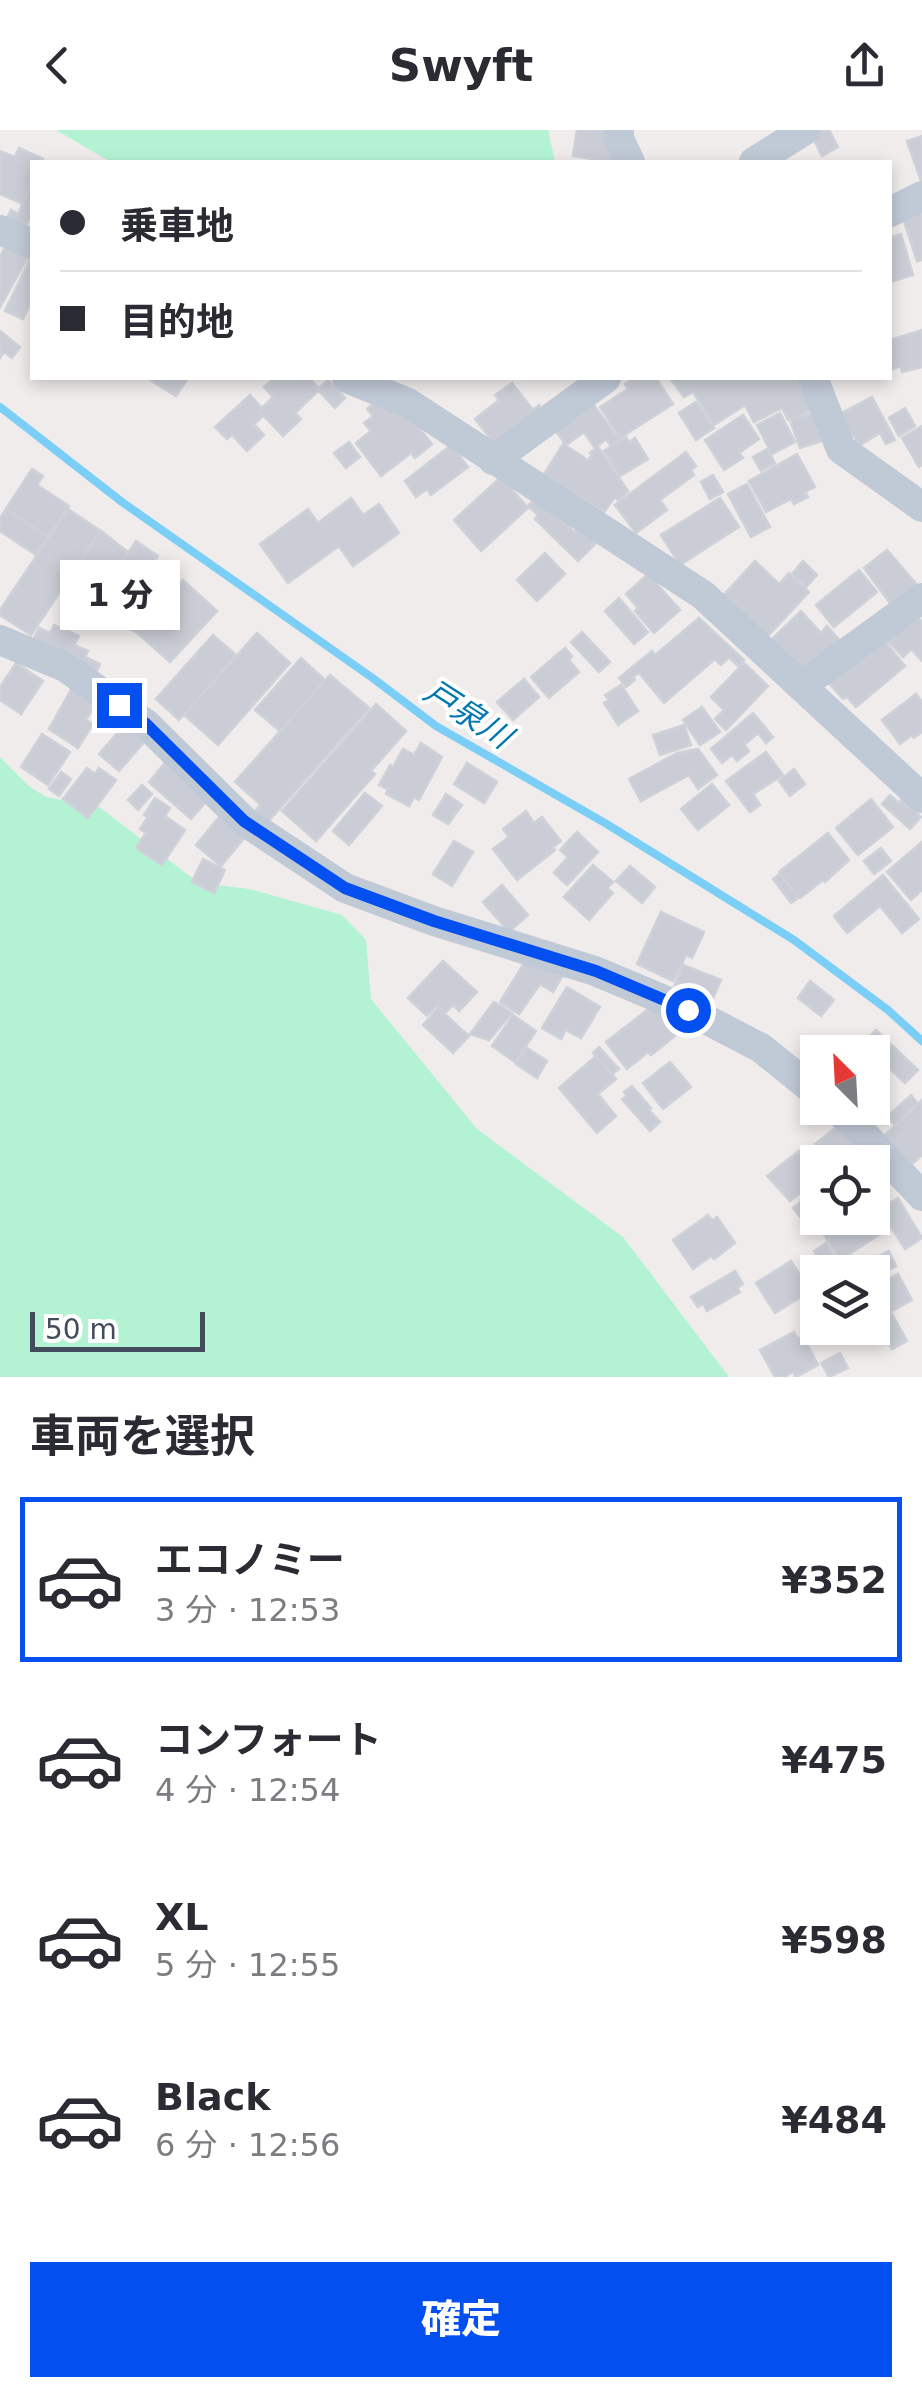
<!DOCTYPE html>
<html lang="ja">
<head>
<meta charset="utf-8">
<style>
  :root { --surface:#fff; --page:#f7f7f7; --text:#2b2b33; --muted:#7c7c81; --line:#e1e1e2; --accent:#044ff0 }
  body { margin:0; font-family:"DejaVu Sans","Noto Sans JP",sans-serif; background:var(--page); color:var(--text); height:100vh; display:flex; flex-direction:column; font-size:38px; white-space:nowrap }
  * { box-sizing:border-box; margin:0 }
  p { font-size:32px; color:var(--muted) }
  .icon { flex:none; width:55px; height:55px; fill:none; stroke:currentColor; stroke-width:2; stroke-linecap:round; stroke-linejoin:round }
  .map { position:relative; height:1247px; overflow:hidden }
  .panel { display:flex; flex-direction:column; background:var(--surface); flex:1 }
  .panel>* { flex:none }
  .guide { position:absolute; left:30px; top:30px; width:862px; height:220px; border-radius:0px; box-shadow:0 5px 15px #0003; display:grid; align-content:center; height:220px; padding:0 30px; background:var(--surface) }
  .needle { width:65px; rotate:336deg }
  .fabs { position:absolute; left:800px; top:905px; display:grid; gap:20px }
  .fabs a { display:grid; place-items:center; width:90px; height:90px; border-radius:0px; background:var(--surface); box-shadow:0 5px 15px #0003; font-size:50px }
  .scale { position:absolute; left:30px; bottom:25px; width:175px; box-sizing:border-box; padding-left:10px; border:5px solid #424c5b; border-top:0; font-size:28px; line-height:35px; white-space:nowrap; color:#424c5b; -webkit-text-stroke:8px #fff; paint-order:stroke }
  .end { position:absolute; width:45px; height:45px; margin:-22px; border:12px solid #044ff0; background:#fff; box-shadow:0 0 0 5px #fff }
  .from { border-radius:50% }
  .bubble { position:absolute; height:70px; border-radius:0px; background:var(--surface); box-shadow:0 5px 15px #0003; font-size:32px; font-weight:800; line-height:70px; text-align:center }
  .guide b { display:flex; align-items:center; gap:35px; height:95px; font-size:38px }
  .guide b+b { border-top:2px solid var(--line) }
  .guide i { width:25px; height:25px; background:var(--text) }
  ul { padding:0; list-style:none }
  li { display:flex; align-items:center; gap:30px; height:165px; margin:0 20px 15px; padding:0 10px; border:5px solid transparent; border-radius:0px }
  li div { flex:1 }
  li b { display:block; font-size:38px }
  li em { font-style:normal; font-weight:800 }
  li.active { border-color:var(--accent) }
  li>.icon { width:90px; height:90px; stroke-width:1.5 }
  h2 { padding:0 30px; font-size:45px; line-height:120px }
  .button { display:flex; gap:20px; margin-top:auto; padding:20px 30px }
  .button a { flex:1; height:115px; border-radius:0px; background:var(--accent); color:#fff; font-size:40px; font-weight:800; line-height:115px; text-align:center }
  header { display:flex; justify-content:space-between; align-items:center; height:130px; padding:0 30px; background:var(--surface); font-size:45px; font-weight:800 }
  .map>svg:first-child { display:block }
  .green { fill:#b3f3d4 }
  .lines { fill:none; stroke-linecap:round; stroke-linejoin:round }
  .stream { stroke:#7bcef6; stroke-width:8 }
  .building { fill:#cacdd5; stroke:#cfd1d9; stroke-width:2.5 }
  .minor { stroke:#c0c9d6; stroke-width:30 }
  .route { stroke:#044ff0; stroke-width:12 }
  .labels { text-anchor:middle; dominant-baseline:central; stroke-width:8; stroke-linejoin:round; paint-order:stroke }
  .water-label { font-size:32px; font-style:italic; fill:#0077b1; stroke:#fff }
</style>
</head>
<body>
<header><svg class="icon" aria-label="back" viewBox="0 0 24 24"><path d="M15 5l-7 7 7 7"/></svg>Swyft<svg class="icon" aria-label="share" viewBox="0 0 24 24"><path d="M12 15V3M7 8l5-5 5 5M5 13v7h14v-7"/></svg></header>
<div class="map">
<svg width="922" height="1247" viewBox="0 0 922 1247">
  <rect width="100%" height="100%" fill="#efeceb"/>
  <g class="green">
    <polygon points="56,0 548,0 555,32 111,32"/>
    <polygon points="0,627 30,657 46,667 99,677 199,753 250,759 342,785 366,810 371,869 477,999 623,1107 729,1247 0,1247"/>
  </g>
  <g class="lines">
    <polyline class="stream" points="0,277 122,372 374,549 436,596 605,693 794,810 888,880 922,911"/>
  </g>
  <g class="building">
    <polygon points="577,0 608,0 615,17 612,32 573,26"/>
    <polygon points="818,0 829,0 838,17 822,26 811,4"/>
    <polygon points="922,6 922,51 921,51 907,11"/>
    <polygon points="19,18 43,29 42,32 32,32 32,53 23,74 0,64 0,21 15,27"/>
    <polygon points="32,53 32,84 25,98 7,88 11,80 18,84"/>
    <polygon points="922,82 922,130 917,131 903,88"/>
    <polygon points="901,104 913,145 890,152 890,108"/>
    <polygon points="6,115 28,127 0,177 0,127"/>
    <polygon points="31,127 32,170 23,189 5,181"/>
    <polygon points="922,200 922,237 902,242 901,236 890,240 890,210"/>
    <polygon points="0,201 20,217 12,228 4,222 0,228"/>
    <polygon points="147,248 188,248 176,266"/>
    <polygon points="274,248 309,248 320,259 295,283 301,289 283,306 259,281 273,267 264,257"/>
    <polygon points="635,248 656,248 673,274 620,308 600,277 628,259 625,254"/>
    <polygon points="670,248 801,248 812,280 788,290 782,278 754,292 745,275 714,295 693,262 684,267"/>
    <polygon points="328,250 345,268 335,278 319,261 319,258"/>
    <polygon points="512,253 533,280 539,275 544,281 495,314 475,289 499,270 495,265"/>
    <polygon points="250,265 262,278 259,281 263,286 254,294 264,305 247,321 232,305 227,309 215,297"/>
    <polygon points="872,267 895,310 886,314 880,303 860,315 838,285"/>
    <polygon points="377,271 384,280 389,276 414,292 432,314 415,328 411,323 381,346 356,313 371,301 364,293 373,286 367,279"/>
    <polygon points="696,272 714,298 696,310 679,283"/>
    <polygon points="593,274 619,310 611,316 606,309 595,318 584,302 566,315 556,301"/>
    <polygon points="905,278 915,296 899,306 889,288"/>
    <polygon points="780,283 795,312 772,324 757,295"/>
    <polygon points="812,283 822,311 800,318 790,290"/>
    <polygon points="743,285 759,309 739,323 743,328 724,340 705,310"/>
    <polygon points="922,296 922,335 919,337 902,308"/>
    <polygon points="626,307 629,312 635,308 648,329 620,346 604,321"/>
    <polygon points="349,312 360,327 346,338 334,323"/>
    <polygon points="563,314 588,330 592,325 590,323 598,317 628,361 618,370 615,367 604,382 544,344"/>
    <polygon points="451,315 468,337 431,365 427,359 416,367 405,351"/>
    <polygon points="767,319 775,333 761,341 753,327"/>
    <polygon points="686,322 696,336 691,340 694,345 660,370 667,380 636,403 615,375"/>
    <polygon points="797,324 815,357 805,362 808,367 794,374 791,369 766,382 749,351"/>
    <polygon points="32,339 43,346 37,355 69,376 48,407 6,379"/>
    <polygon points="713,345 723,362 710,369 701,352"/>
    <polygon points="501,347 528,378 481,421 454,390"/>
    <polygon points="747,354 770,397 751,407 728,364"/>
    <polygon points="351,368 363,385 379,374 399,403 353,436 339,416 288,453 260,414 308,379 318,393"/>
    <polygon points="720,368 739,397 680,435 661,405"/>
    <polygon points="534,369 547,376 574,402 579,397 596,413 578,431 535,389 538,385 528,376"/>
    <polygon points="6,379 48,407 36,425 0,401 0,388"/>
    <polygon points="68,379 101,401 31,505 0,485 0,480"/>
    <polygon points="101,401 128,422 110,450 81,430"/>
    <polygon points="136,411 158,426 113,491 92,476"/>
    <polygon points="887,420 919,457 893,477 864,438"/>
    <polygon points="545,423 565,444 537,471 517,450"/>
    <polygon points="755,431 779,454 789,443 809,462 765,509 721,468"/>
    <polygon points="803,431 817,445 806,457 792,444"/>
    <polygon points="859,440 877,462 834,497 816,475"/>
    <polygon points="99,443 110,450 92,476 81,469"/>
    <polygon points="648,444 680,480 654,503 635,481 638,478 626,464"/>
    <polygon points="183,450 217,481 170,532 136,502"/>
    <polygon points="138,455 164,471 136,502 113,491"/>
    <polygon points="619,468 648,502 634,514 605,481"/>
    <polygon points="801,481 821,503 827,496 844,515 803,547 767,514"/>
    <polygon points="914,483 922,492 922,531 911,519 903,527 886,509"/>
    <polygon points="699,488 744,530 738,536 729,527 721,535 715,529 664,573 639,543 633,547 635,550 626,557 619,548 652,521 655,525"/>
    <polygon points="54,495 79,506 74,515 88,521 85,527 100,534 94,548 34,508 39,498 50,503"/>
    <polygon points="582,502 610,532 599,542 571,512"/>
    <polygon points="257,503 290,533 218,615 184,585"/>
    <polygon points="213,505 236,525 179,590 156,569"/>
    <polygon points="882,508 905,536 856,577 847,567 843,569 828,552"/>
    <polygon points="565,518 572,526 569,530 579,542 549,568 531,547"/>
    <polygon points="301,528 325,550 280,601 255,580"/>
    <polygon points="16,533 43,551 21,584 0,570 0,557"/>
    <polygon points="744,533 768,556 726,600 715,589 724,580 711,567"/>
    <polygon points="330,545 369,578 267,693 254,682 261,675 235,652"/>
    <polygon points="524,549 539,567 513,590 497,572"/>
    <polygon points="621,555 638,581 618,595 604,573 609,570 605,565"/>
    <polygon points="72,558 96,573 86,590 93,594 78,618 49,599"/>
    <polygon points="916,564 922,572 922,602 914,608 912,605 900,614 882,590"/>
    <polygon points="376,574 406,601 371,641 375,644 316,711 282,681"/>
    <polygon points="702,577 720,602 700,615 683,590"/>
    <polygon points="753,583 773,607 766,613 758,603 744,615 749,621 737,631 732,625 722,633 711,619"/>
    <polygon points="127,592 147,609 119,641 99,624"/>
    <polygon points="684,595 691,615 660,625 653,605"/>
    <polygon points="42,604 70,622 48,655 21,637"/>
    <polygon points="421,613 442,627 419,670 414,667 409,676 386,664 388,659 379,655 390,635 393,637 403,619 414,625"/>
    <polygon points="698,619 717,645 698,659 689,645 641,671 629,649 677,623"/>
    <polygon points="766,622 783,645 753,664 760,675 750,682 726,651"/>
    <polygon points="168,629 211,666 191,689 149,652"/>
    <polygon points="467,633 497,652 484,673 454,654"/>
    <polygon points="87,638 95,644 99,638 116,650 88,688 63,669"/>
    <polygon points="794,639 805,654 790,666 779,651"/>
    <polygon points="61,642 71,649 59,666 49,659"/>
    <polygon points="712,654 729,675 698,700 681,679"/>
    <polygon points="142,655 152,664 138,680 128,670"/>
    <polygon points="365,663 382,676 349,715 333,701"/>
    <polygon points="446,664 462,675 448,694 433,685"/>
    <polygon points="890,665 899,673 901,670 921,687 910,699 882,674"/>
    <polygon points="155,668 170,678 165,686 185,700 162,735 136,718 146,703 140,699 148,687 144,685"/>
    <polygon points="871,669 893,697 858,725 836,698"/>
    <polygon points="224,681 245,707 221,736 196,715"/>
    <polygon points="526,681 534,693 542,687 561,711 552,718 555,720 517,750 493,719 509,707 503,699"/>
    <polygon points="577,702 598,722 567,755 554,743 568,727 560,720"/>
    <polygon points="828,703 849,730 825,752 823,750 800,768 779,742"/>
    <polygon points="454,711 473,722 452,756 433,744"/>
    <polygon points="922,712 922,760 911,770 887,742"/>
    <polygon points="881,718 891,731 874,744 864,731"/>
    <polygon points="203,729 225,740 214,763 192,752"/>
    <polygon points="593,735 613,752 607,758 613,763 589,790 564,767"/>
    <polygon points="630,736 655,757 642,773 616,751"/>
    <polygon points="780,744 799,767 791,773 773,749"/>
    <polygon points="883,745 919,789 902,803 880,776 847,803 834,786"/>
    <polygon points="502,755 528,785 509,802 483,772"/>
    <polygon points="661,782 704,802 692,828 686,825 673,851 637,834"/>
    <polygon points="529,825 565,842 553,862 540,854 519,884 500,872"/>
    <polygon points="443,831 477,862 459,881 453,875 445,883 437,875 427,886 408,868"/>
    <polygon points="683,835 721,850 712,871 674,857"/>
    <polygon points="810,851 834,870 821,886 798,868"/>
    <polygon points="567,857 600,877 581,908 566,900 561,909 542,898"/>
    <polygon points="494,872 512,883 489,910 470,904"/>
    <polygon points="656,873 675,897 670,900 675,906 651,925 648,922 627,939 606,912"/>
    <polygon points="438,878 469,906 453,923 423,895"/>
    <polygon points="513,885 536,901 515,932 492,916"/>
    <polygon points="876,900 918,940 905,953 863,913"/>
    <polygon points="859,909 888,936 872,952 872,922 847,922"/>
    <polygon points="599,917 619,939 612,944 593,923"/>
    <polygon points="527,918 547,931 537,948 516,934"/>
    <polygon points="596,926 616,949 598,964 616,986 597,1003 559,958"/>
    <polygon points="670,932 691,957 663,979 643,953"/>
    <polygon points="632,956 651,978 649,980 660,992 650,1001 622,969 627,966 624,962"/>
    <polygon points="911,965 918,974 895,995 887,987"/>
    <polygon points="922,970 922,1025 912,1034 885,1005"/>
    <polygon points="842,993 860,1016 839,1032 830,1032 815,1014"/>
    <polygon points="799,1021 818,1044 818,1049 790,1071 767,1046"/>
    <polygon points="812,1063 818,1070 818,1083 805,1093 793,1078"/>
    <polygon points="875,1065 883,1077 898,1068 922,1108 905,1119 891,1097 840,1130 821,1100 840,1088 872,1088 872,1066"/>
    <polygon points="708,1085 712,1090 717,1087 735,1113 714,1129 711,1126 693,1139 673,1110"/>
    <polygon points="826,1113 837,1131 825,1138 814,1121"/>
    <polygon points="889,1121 896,1136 872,1149 872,1142 869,1142 864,1134"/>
    <polygon points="791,1131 810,1161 775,1183 756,1153"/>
    <polygon points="735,1141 743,1154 737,1158 740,1162 707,1181 703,1174 698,1177 691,1167"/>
    <polygon points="898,1144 912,1170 879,1188 872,1176 872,1158"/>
    <polygon points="892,1184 907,1211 892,1219 877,1192"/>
    <polygon points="794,1202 798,1209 803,1206 818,1235 796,1247 793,1242 784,1247 775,1247 760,1220"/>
    <polygon points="840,1223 848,1238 829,1247 821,1233"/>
  </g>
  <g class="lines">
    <g class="minor">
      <polyline points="619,0 619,9 630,32"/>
      <polyline points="754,32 805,0"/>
      <polyline points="890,82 922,66"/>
      <polyline points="0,100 32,114"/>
      <polyline points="347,248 408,273 703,465 922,668"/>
      <polyline points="813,248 841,319 922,377"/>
      <polyline points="493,330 606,248"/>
      <polyline points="0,510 65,537 146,594 244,691 345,758 434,791 595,841 688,880 761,918 818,964"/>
      <polyline points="801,556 922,468"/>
      <polyline points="834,978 852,992 922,1066"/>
    </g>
  </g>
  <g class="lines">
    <polyline class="route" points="119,575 146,594 244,691 345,758 434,791 596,841 688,880"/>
  </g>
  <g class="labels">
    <g class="water-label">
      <text transform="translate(468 584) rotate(33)">戸泉川</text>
    </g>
  </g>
</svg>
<div class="fabs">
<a><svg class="needle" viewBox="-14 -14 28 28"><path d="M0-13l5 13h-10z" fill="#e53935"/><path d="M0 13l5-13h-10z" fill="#7c7c81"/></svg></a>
<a><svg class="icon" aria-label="locate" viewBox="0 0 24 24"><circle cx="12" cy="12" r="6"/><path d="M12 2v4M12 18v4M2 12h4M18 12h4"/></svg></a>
<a><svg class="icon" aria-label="layers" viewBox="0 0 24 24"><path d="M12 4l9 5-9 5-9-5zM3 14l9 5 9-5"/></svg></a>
</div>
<div class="scale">50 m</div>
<i class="end from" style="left:688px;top:880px"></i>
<i class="end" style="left:119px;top:575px"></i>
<div class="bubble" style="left:60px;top:430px;width:120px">1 分</div>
<div class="guide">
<b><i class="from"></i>乗車地</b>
<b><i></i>目的地</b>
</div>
</div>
<section class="panel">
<h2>車両を選択</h2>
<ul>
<li class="active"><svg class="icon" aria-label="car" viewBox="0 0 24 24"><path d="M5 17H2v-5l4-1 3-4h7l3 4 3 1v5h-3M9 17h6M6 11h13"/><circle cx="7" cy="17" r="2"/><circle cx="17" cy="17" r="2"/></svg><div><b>エコノミー</b><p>3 分 · 12:53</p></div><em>¥352</em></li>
<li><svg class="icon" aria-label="car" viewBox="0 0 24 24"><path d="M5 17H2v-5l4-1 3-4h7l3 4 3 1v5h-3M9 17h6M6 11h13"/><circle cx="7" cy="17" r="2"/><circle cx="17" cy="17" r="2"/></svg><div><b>コンフォート</b><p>4 分 · 12:54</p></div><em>¥475</em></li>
<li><svg class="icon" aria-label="car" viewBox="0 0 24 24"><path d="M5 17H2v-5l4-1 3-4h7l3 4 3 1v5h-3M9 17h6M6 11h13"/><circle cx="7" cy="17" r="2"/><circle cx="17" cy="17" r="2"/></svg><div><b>XL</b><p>5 分 · 12:55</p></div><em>¥598</em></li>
<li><svg class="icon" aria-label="car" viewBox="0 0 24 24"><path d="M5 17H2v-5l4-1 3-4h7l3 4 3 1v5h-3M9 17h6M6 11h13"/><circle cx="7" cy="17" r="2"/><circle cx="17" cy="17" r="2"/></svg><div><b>Black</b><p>6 分 · 12:56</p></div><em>¥484</em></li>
</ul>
<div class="button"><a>確定</a></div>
</section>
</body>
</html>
